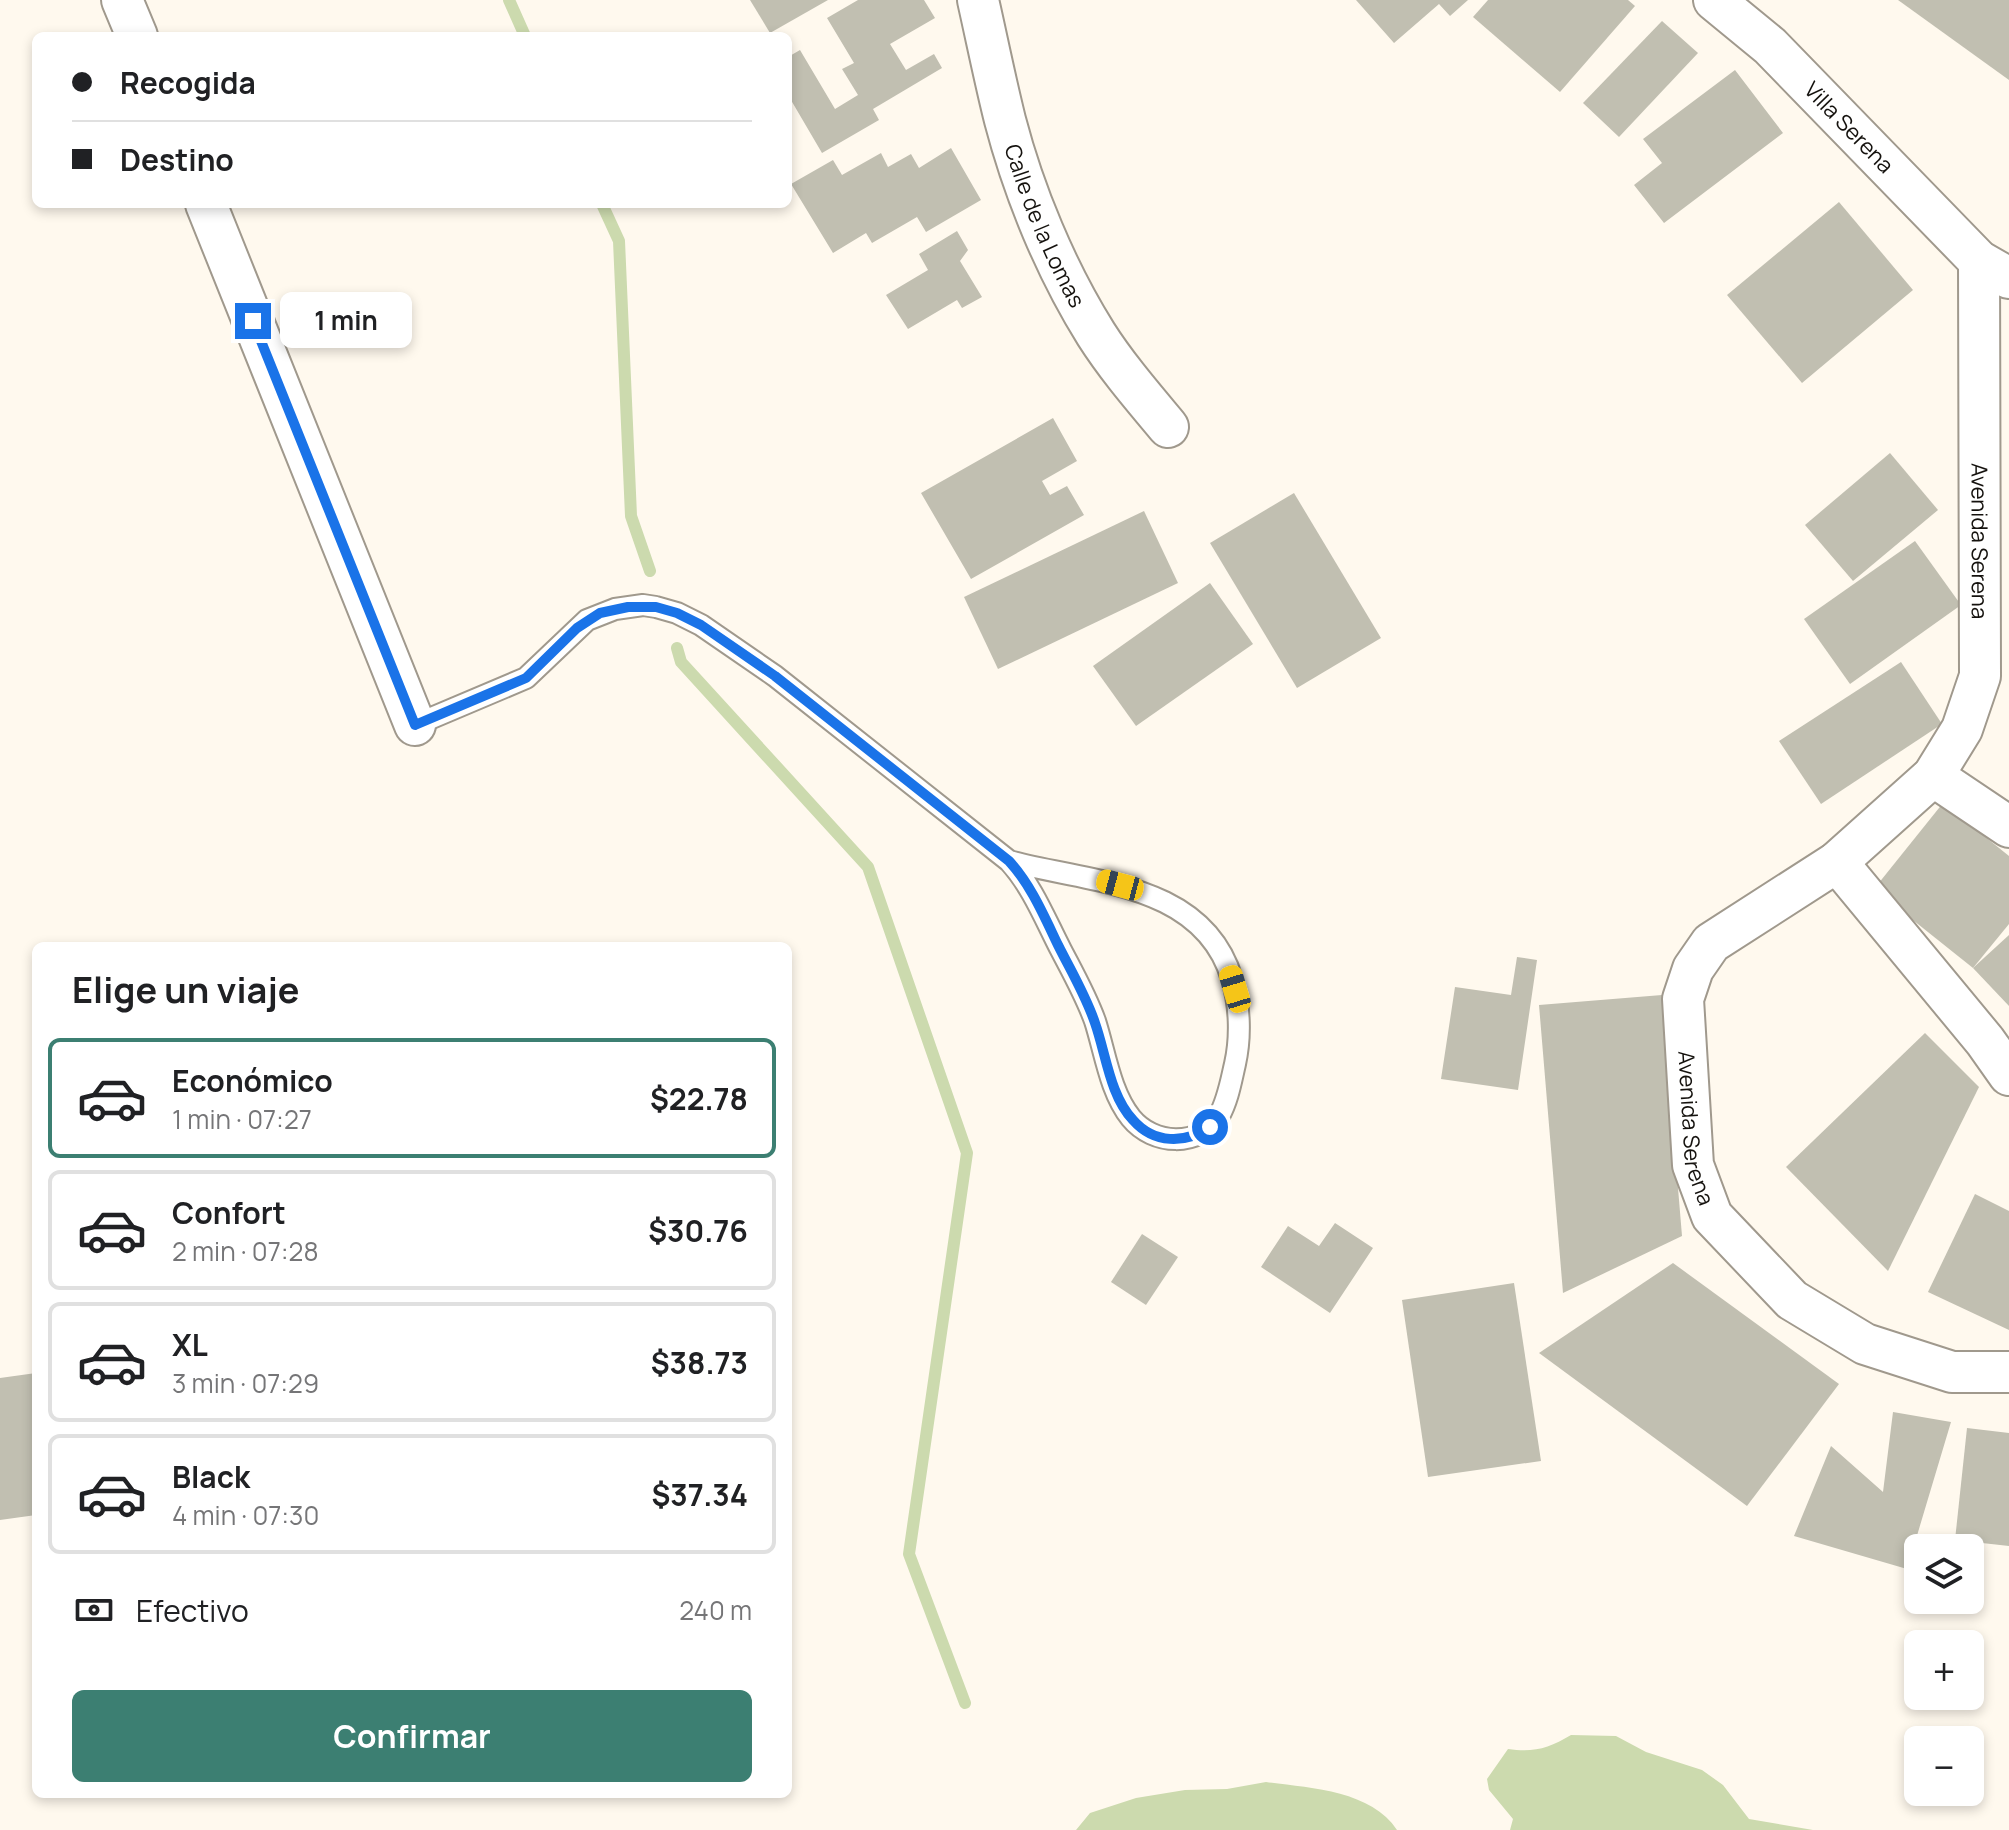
<!DOCTYPE html>
<html lang="es">
<head>
<meta charset="utf-8">
<style>
  :root { --surface:#fff; --page:#f6f6f6; --text:#202124; --muted:#757577; --line:#e0e0e0; --accent:#3c7f72 }
  body { margin:0; font-family:Manrope,sans-serif; background:var(--page); color:var(--text); height:100vh; display:flex; flex-direction:column; font-size:30px; white-space:nowrap }
  * { box-sizing:border-box; margin:0 }
  p { font-size:26px; color:var(--muted) }
  .icon { flex:none; width:44px; height:44px; fill:none; stroke:currentColor; stroke-width:2; stroke-linecap:round; stroke-linejoin:round }
  .map { position:relative; flex:1; overflow:hidden }
  .sheet { position:absolute; left:32px; top:942px; width:760px; height:856px; display:flex; flex-direction:column; background:var(--surface); border-radius:12px; box-shadow:0 4px 12px #0003 }
  .sheet>* { flex:none }
  .hud { position:absolute; left:32px; top:32px; width:760px; height:176px; border-radius:12px; box-shadow:0 4px 12px #0003; display:grid; align-content:center; height:176px; padding:0 40px; background:var(--surface) }
  .controls { position:absolute; left:1904px; top:1534px; display:grid; gap:16px }
  .controls a { display:grid; place-items:center; width:80px; height:80px; border-radius:12px; background:var(--surface); box-shadow:0 4px 12px #0003; font-size:40px }
  .end { position:absolute; width:36px; height:36px; margin:-18px; border:10px solid #1a73e8; background:#fff; box-shadow:0 0 0 4px #fff }
  .from { border-radius:50% }
  .bubble { position:absolute; height:56px; border-radius:12px; background:var(--surface); box-shadow:0 4px 12px #0003; font-size:26px; font-weight:700; line-height:56px; text-align:center }
  .car { position:absolute; width:24px; height:48px; margin:-24px -12px; border-radius:10px; box-shadow:0 0 6px 2px #0007; background:linear-gradient(#f5c518 24%,#345 0 40%,#f5c518 0 76%,#345 0 86%,#f5c518 0) }
  .hud b { display:flex; align-items:center; gap:28px; height:76px; font-size:30px }
  .hud b+b { border-top:2px solid var(--line) }
  .hud i { width:20px; height:20px; background:var(--text) }
  ul { padding:0; list-style:none }
  li { display:flex; align-items:center; gap:24px; height:120px; margin:0 16px 12px; padding:0 24px; border:4px solid var(--line); border-radius:12px }
  li div { flex:1 }
  li b { display:block; font-size:30px }
  li em { font-style:normal; font-weight:700 }
  li.current { border-color:var(--accent) }
  li>.icon { width:72px; height:72px; stroke-width:1.5 }
  h2 { padding:0 40px; font-size:36px; line-height:96px }
  .pay { display:flex; align-items:center; gap:20px; height:88px; padding:0 40px; font-size:30px }
  .pay p { margin-inline-start:auto }
  .action { display:flex; gap:16px; margin-top:auto; padding:16px 40px }
  .action a { flex:1; height:92px; border-radius:12px; background:var(--accent); color:#fff; font-size:32px; font-weight:700; line-height:92px; text-align:center }
  .map>svg:first-child { display:block }
  .water { fill:#ccdaae }
  .lines { fill:none; stroke-linecap:round; stroke-linejoin:round }
  .stream { stroke:#ccdaae; stroke-width:12 }
  .building { fill:#c1bfb1 }
  .service-casing { stroke:#a0998d; stroke-width:24 }
  .minor-casing { stroke:#a0998d; stroke-width:44 }
  .service { stroke:#fff; stroke-width:20 }
  .minor { stroke:#fff; stroke-width:40 }
  .route { stroke:#1a73e8; stroke-width:10 }
  .labels { text-anchor:middle; dominant-baseline:central; stroke-width:7; stroke-linejoin:round; paint-order:stroke }
  .street-label { font-size:22px; fill:#15120e; stroke:#fff }
</style>
</head>
<body>
<div class="map">
<svg width="2009" height="1830" viewBox="0 0 2009 1830">
  <rect width="100%" height="100%" fill="#fff9ee"/>
  <g class="water">
    <path d="M1571 1735 1616 1736 1646 1752 1702 1770 1723 1785 1749 1819 1813 1830H1510L1513 1819 1489 1790 1487 1779 1508 1749C1534 1753 1549 1748 1571 1735Z"/>
    <path d="M1266 1782C1309 1788 1371 1790 1397 1830H1076L1090 1813 1136 1798 1185 1790 1227 1789Z"/>
  </g>
  <g class="lines">
    <g class="stream">
      <polyline points="509,0 525,36"/>
      <polyline points="602,204 619,241 631,516 650,571"/>
      <polyline points="677,648 681,662 868,867 967,1153 909,1554 965,1703"/>
    </g>
  </g>
  <g class="building">
    <polygon points="750,0 828,0 770,33"/>
    <polygon points="858,0 924,0 935,18 890,44 906,70 934,54 942,68 873,109 879,120 822,153 788,95 788,57 800,50 835,109 858,95 842,69 854,63 827,18"/>
    <polygon points="1356,0 1468,0 1450,16 1439,4 1394,43"/>
    <polygon points="1488,0 1628,0 1635,6 1560,92 1473,17"/>
    <polygon points="1898,0 2009,0 2009,80"/>
    <polygon points="1662,21 1698,53 1619,137 1583,103"/>
    <polygon points="1735,70 1783,133 1664,223 1634,185 1662,163 1643,139"/>
    <polygon points="951,148 981,200 926,232 917,217 872,243 866,233 833,253 791,184 833,160 842,175 881,153 888,167 911,154 919,168"/>
    <polygon points="1839,202 1913,290 1802,383 1727,295"/>
    <polygon points="957,231 968,250 960,261 982,297 962,308 957,300 908,329 886,295 928,270 919,254"/>
    <polygon points="1053,418 1077,461 1042,481 1050,495 1067,486 1084,515 971,579 921,493"/>
    <polygon points="1890,453 1938,510 1853,581 1805,525"/>
    <polygon points="1294,493 1381,638 1297,688 1210,543"/>
    <polygon points="1144,511 1178,583 998,669 964,597"/>
    <polygon points="1915,541 1961,605 1850,684 1804,619"/>
    <polygon points="1210,583 1253,644 1136,726 1093,666"/>
    <polygon points="1901,662 1942,724 1821,804 1779,741"/>
    <polygon points="1943,803 2009,856 2009,924 1973,968 1874,889"/>
    <polygon points="2009,935 2009,1006 1973,968"/>
    <polygon points="1517,957 1537,960 1518,1090 1441,1079 1455,987 1511,995"/>
    <polygon points="1662,995 1682,1236 1563,1293 1539,1005"/>
    <polygon points="1925,1033 1979,1087 1888,1271 1786,1167"/>
    <polygon points="1975,1194 2009,1211 2009,1330 1928,1292"/>
    <polygon points="1335,1223 1373,1248 1330,1313 1261,1267 1288,1226 1319,1246"/>
    <polygon points="1142,1234 1178,1257 1146,1305 1111,1282"/>
    <polygon points="1673,1263 1839,1384 1747,1506 1539,1353"/>
    <polygon points="1514,1283 1541,1461 1428,1477 1402,1300"/>
    <polygon points="36,1373 36,1515 0,1520 0,1378"/>
    <polygon points="1893,1412 1951,1422 1907,1569 1794,1536 1831,1446 1883,1492"/>
    <polygon points="1967,1428 2009,1433 2009,1546 1955,1540"/>
  </g>
  <g class="lines">
    <defs>
      <path id="service" d="M415 725 526 678 587 620 615 609 643 605 656 607 677 613 701 625 775 676 1009 861C1032 886 1045 919 1061 950 1073 973 1086 996 1095 1021 1105 1052 1110 1092 1131 1118 1153 1145 1199 1148 1219 1116 1228 1100 1231 1081 1235 1064 1241 1037 1240 1006 1232 979 1203 882 1090 883 1009 861"/>
      <g id="minor">
        <polyline points="122,0 137,36"/>
        <path id="s1" d="M978 0C987 40 995 80 1005 120 1024 193 1056 270 1096 334 1117 367 1143 397 1168 427"/>
        <path id="s2" d="M1714 0 1770 46 1979 261 2009 278"/>
        <polyline points="206,204 415,725"/>
        <path id="s3" d="M1979 261 1980 676 1962 729 1933 776 1837 862 1711 943 1693 969 1683 999 1693 1165 1712 1216 1792 1300 1865 1344 1952 1372H2009"/>
        <polyline points="1933,776 2009,827"/>
        <polyline points="1837,862 1985,1041 2009,1075"/>
      </g>
    </defs>
    <use href="#service" class="service-casing"/>
    <use href="#minor" class="minor-casing"/>
    <use href="#service" class="service"/>
    <use href="#minor" class="minor"/>
  </g>
  <g class="lines">
    <path class="route" d="M253 321 415 725 526 678 577 628 600 613 628 607H656L677 613 701 625 775 676 1009 861C1031 885 1044 916 1058 945 1071 971 1086 996 1095 1023 1106 1054 1110 1096 1133 1120 1154 1144 1185 1144 1210 1127"/>
  </g>
  <g class="labels">
    <g class="street-label">
      <text stroke="none"><textPath href="#s2" startOffset="186">Villa Serena</textPath></text>
      <text stroke="none"><textPath href="#s1" startOffset="236">Calle de la Lomas</textPath></text>
      <text stroke="none"><textPath href="#s3" startOffset="280">Avenida Serena</textPath></text>
      <text stroke="none"><textPath href="#s3" startOffset="998">Avenida Serena</textPath></text>
    </g>
  </g>
</svg>
<div class="controls">
<a><svg class="icon" aria-label="layers" viewBox="0 0 24 24"><path d="M12 4l9 5-9 5-9-5zM3 14l9 5 9-5"/></svg></a>
<a>+</a>
<a>−</a>
</div>
<i class="end from" style="left:1210px;top:1127px"></i>
<i class="end" style="left:253px;top:321px"></i>
<div class="bubble" style="left:280px;top:292px;width:132px">1 min</div>
<i class="car" style="left:1120px;top:885px;rotate:285deg"></i>
<i class="car" style="left:1235px;top:989px;rotate:343deg"></i>
<div class="hud">
<b><i class="from"></i>Recogida</b>
<b><i></i>Destino</b>
</div>
<section class="sheet">
<h2>Elige un viaje</h2>
<ul>
<li class="current"><svg class="icon" aria-label="car" viewBox="0 0 24 24"><path d="M5 17H2v-5l4-1 3-4h7l3 4 3 1v5h-3M9 17h6M6 11h13"/><circle cx="7" cy="17" r="2"/><circle cx="17" cy="17" r="2"/></svg><div><b>Económico</b><p>1 min · 07:27</p></div><em>$22.78</em></li>
<li><svg class="icon" aria-label="car" viewBox="0 0 24 24"><path d="M5 17H2v-5l4-1 3-4h7l3 4 3 1v5h-3M9 17h6M6 11h13"/><circle cx="7" cy="17" r="2"/><circle cx="17" cy="17" r="2"/></svg><div><b>Confort</b><p>2 min · 07:28</p></div><em>$30.76</em></li>
<li><svg class="icon" aria-label="car" viewBox="0 0 24 24"><path d="M5 17H2v-5l4-1 3-4h7l3 4 3 1v5h-3M9 17h6M6 11h13"/><circle cx="7" cy="17" r="2"/><circle cx="17" cy="17" r="2"/></svg><div><b>XL</b><p>3 min · 07:29</p></div><em>$38.73</em></li>
<li><svg class="icon" aria-label="car" viewBox="0 0 24 24"><path d="M5 17H2v-5l4-1 3-4h7l3 4 3 1v5h-3M9 17h6M6 11h13"/><circle cx="7" cy="17" r="2"/><circle cx="17" cy="17" r="2"/></svg><div><b>Black</b><p>4 min · 07:30</p></div><em>$37.34</em></li>
</ul>
<div class="pay"><svg class="icon" aria-label="cash" viewBox="0 0 24 24"><path d="M3 7h18v10H3z"/><circle cx="12" cy="12" r="2"/></svg>Efectivo<p>240 m</p></div>
<div class="action"><a>Confirmar</a></div>
</section>
</div>
</body>
</html>
